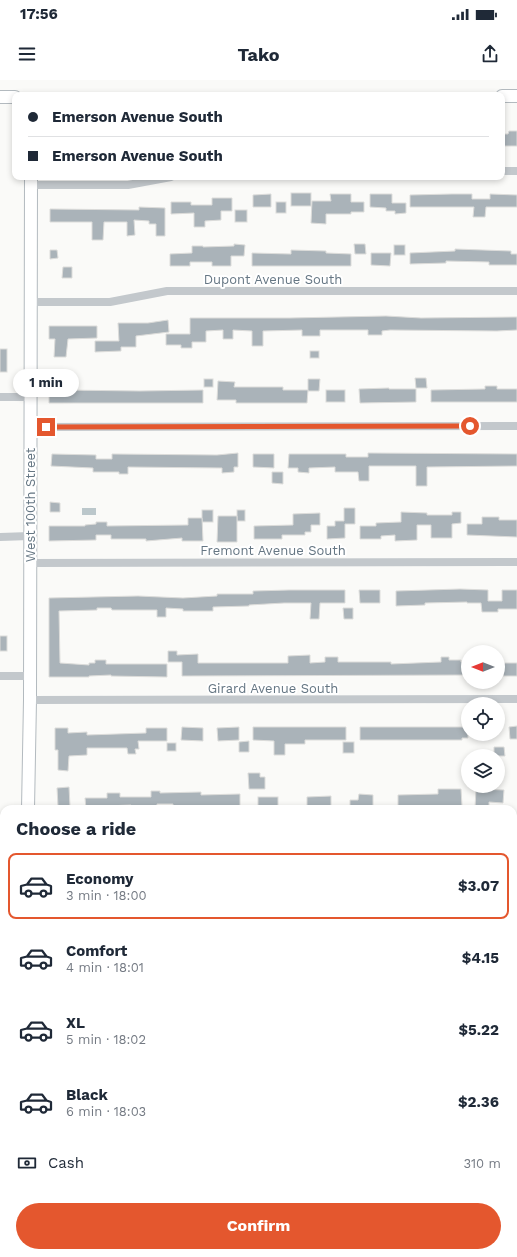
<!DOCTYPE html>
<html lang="en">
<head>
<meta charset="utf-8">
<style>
  :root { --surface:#fff; --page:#f6f6f7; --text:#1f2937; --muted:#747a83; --line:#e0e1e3; --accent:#e4572e }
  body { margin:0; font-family:"Work Sans",sans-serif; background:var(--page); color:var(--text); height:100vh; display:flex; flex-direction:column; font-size:15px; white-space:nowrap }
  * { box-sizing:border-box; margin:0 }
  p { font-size:13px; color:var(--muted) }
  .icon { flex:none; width:22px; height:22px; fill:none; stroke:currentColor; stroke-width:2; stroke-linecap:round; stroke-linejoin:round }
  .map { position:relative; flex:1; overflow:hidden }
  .side { position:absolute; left:0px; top:725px; width:517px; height:452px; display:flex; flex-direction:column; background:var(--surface); border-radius:12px 12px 0 0; box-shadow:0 2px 6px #0003 }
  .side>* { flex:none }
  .hud { position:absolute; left:12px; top:12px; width:493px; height:88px; border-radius:8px; box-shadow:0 2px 6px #0003; display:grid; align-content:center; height:88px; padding:0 16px; background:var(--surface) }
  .needle { width:26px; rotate:270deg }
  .controls { position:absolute; left:461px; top:565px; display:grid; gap:8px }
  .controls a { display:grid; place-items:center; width:44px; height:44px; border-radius:50%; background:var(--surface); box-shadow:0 2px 6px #0003; font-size:20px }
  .end { position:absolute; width:18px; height:18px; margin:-9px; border:5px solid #e4572e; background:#fff; box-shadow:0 0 0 2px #fff }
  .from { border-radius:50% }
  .bubble { position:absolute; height:28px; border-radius:14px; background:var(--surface); box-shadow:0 2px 6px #0003; font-size:13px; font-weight:700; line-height:28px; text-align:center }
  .hud b { display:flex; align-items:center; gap:14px; height:38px; font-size:15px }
  .hud b+b { border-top:1px solid var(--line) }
  .hud i { width:10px; height:10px; background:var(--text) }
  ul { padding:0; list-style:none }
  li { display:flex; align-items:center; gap:12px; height:66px; margin:0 8px 6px; padding:0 8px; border:2px solid transparent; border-radius:8px }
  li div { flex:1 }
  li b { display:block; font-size:15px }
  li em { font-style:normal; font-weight:700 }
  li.current { border-color:var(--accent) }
  li>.icon { width:36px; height:36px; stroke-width:1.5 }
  h2 { padding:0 16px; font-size:18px; line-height:48px }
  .pay { display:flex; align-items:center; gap:10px; height:44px; padding:0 16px; font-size:15px }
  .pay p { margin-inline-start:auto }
  .button { display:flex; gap:8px; margin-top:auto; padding:8px 16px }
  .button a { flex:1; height:46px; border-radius:24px; background:var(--accent); color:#fff; font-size:16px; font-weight:700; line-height:46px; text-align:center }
  .status { display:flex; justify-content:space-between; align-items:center; height:28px; padding:0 20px; background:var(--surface); direction:ltr }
  .status svg { height:11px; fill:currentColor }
  header { display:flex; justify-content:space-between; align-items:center; height:52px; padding:0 16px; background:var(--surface); font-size:18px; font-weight:700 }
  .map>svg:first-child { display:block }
  .green { fill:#dadfd7 }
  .water { fill:#bbc7cb }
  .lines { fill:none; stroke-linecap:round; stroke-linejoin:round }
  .stream { stroke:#bbc7cb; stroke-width:2.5 }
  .building { fill:#aab3b9; stroke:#dcdcda }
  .secondary-casing { stroke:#b3babf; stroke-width:14 }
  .path { stroke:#bbbfc2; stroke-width:1.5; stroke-dasharray:2 2; stroke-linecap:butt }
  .lane { stroke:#c3c8cc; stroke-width:4 }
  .street { stroke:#c3c8cc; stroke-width:8 }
  .secondary { stroke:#fff; stroke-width:12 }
  .route { stroke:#e4572e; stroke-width:5 }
  .labels { text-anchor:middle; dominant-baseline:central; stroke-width:4; stroke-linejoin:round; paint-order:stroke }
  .street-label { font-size:13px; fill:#657683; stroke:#fff }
</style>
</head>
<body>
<div class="status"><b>17:56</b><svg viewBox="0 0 49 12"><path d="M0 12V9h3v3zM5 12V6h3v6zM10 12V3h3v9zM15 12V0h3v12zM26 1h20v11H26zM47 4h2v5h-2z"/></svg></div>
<header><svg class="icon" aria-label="menu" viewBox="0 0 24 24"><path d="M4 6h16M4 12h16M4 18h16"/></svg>Tako<svg class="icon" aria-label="share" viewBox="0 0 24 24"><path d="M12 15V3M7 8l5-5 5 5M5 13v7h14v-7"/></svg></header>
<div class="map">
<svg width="517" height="1177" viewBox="0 0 517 1177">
  <rect width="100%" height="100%" fill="#fafaf8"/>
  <polygon class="green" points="517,899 517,1177 197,1177 197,1173 513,1173 513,902"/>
  <rect class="water" x="82" y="428" width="14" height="7"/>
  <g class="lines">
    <g class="stream">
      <polyline points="513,1078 517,1077"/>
      <polyline points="513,1104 517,1110"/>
    </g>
  </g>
  <g class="building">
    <polygon points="509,51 517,51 517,66 502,66 502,54 508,54"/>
    <rect x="291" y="113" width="20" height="13"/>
    <polygon points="271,114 271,127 253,127 253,115"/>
    <polygon points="330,114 351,114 351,122 364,122 364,132 351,132 351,134 326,134 326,144 311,143 312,121 331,121"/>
    <polygon points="370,114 392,114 392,123 406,123 406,133 395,134 395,131 386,131 386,128 370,127"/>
    <polygon points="452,114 472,114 472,119 490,119 490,114 517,115 517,127 486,127 485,137 473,137 474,127 410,127 410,115"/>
    <polygon points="212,118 232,118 232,131 221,131 221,140 205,141 205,147 194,147 194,133 171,134 171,122 191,122 191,125 212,125"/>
    <rect x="276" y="122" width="10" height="11"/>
    <polygon points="139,127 165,128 165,156 156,156 156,144 149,144 149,141 134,140 135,155 127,156 127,142 104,142 103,160 92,160 92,142 50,142 50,129 139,130"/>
    <rect x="235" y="130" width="12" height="12"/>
    <polygon points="234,164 245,165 244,176 231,176 231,186 212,186 212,182 190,182 190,186 170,186 170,174 192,173 192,166 203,166 203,167 234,166"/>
    <polygon points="354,164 365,164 366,174 355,174"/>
    <rect x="394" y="165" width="11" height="10"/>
    <polygon points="455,169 511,171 511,174 517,174 517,185 489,185 489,182 446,181 446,183 410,184 410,173 455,171"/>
    <polygon points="50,170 57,170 58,178 50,179"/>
    <polygon points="291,170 326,171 326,173 351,174 351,186 252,186 252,173 291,174"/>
    <polygon points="371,173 391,173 390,186 371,185"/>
    <polygon points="63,187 72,187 72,198 62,198"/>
    <polygon points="386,236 421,238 517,237 517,250 497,251 390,250 382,251 382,255 368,255 368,250 320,250 320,256 302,256 302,250 263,251 263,266 252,266 252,251 233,250 233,259 223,259 223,250 206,251 206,262 192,262 192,268 181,268 181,265 166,265 166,254 190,254 190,238 290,238"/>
    <polygon points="168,240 169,252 136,256 136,267 121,267 121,271 95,272 95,261 119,261 118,243 148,243"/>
    <polygon points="49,246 97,246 97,258 68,259 66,277 54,277 55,259 49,259"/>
    <rect x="0" y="269" width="7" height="23"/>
    <rect x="310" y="271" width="9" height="7"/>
    <polygon points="53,294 60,295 61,310 140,311 203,310 203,323 49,323 49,306 53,306"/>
    <polygon points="415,298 426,298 427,308 416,308"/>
    <rect x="204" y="299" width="9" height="8"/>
    <polygon points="308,299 320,299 319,311 308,311"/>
    <polygon points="218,301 235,302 234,307 283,307 283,310 308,310 307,323 236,323 236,320 217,320"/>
    <polygon points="485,306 497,306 497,309 517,309 517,322 431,322 431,310 485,309"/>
    <polygon points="389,308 389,309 416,309 416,322 360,323 359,309"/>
    <rect x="326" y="310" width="19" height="12"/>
    <polygon points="238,373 238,387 234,387 234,392 222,393 222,388 128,387 128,394 119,394 119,392 93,392 93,388 51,386 52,374 96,375 96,379 112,379 112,374 217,375"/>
    <polygon points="368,373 517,374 517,386 427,387 427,406 416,406 416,386 369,386 369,401 359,401 358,392 335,392 335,387 309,388 309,393 298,392 298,388 288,388 289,374 346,374 346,377 368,377"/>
    <polygon points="253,374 274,374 274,388 253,387"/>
    <polygon points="272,392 283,392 283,404 272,403"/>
    <polygon points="50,422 60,423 60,432 50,432"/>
    <polygon points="344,428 355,428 355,444 345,444 345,458 327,459 327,446 335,446 335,441 344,441"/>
    <rect x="202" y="430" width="11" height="12"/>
    <rect x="237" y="430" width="8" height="11"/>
    <polygon points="401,432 427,433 427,435 452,435 452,432 461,432 461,443 452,444 452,458 431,458 431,445 417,445 417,460 395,461 395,455 381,456 381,459 360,459 360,446 376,446 376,443 401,442"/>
    <polygon points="320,433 320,445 311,445 311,452 305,452 305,455 282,455 282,459 254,459 254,446 293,445 293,434"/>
    <polygon points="218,436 237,436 237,462 217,462"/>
    <polygon points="482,437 499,437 499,440 517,440 517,457 467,455 467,444 482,444"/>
    <polygon points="188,438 202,438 203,461 182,461 182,458 146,461 146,459 111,459 111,455 96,455 96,460 49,461 49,446 85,446 85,445 96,444 96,442 107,442 107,446 188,445"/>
    <polygon points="460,509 488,510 488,521 502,521 502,510 517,510 517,529 498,529 498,532 482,532 481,523 467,523 467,522 425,523 425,525 396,526 396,511"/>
    <polygon points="289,510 345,510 345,523 320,523 319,539 310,539 311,523 284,523 249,525 249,526 213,527 213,531 183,531 183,529 166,528 166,537 157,537 157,530 112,530 111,528 97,528 97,530 59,531 60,583 89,585 89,583 95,583 95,580 106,580 106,584 167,584 167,597 111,596 111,595 89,596 89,597 49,597 49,518 138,516 183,518 217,516 217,514 253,514 253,511"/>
    <polygon points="359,510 380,510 380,523 360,523"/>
    <polygon points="343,528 353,528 353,539 344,539"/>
    <rect x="0" y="556" width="7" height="15"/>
    <polygon points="168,571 177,571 177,575 198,574 198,583 288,583 288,576 310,575 310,583 325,582 325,577 338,577 338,582 391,582 391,584 441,582 441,577 449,577 449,580 461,580 461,582 468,582 468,595 182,596 182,582 168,582"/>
    <rect x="503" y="583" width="14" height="13"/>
    <polygon points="517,646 517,659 510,659 509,647"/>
    <polygon points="182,647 203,648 203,661 181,660"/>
    <polygon points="239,647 239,660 218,661 217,648"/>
    <polygon points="253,647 346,647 346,660 305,660 305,664 285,664 285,675 274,675 274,661 253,660"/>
    <polygon points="360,647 468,647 468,658 462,658 462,660 360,660"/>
    <polygon points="55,648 68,648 68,653 87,652 87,655 146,653 146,648 167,648 167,661 138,661 139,669 135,669 136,674 128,674 127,668 87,668 87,675 69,676 68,691 58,690 58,670 55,670"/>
    <polygon points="249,661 249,672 239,672 239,662"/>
    <rect x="343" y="662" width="11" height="11"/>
    <rect x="167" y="663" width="9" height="8"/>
    <polygon points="494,667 504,667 505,676 494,676"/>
    <polygon points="248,693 260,693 260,697 265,697 265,709 249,709"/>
    <polygon points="69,707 70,726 58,726 57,708"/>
    <polygon points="438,709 461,709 462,726 449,726 449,729 398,729 398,715 438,714"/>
    <polygon points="476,709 504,710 503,723 489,722 489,728 475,728"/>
    <polygon points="151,711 160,711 160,713 201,712 201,715 240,714 240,728 209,729 209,726 184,726 184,729 173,729 173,724 157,724 157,729 131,729 131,725 105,726 105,729 86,729 85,718 107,718 107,713 120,713 120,717 151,717"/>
    <polygon points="359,714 373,715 373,729 350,728 350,720 358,720"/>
    <polygon points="331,716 331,728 307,728 307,717"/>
    <rect x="258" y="717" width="20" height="12"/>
  </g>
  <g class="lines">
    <defs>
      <g id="secondary">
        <polyline points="502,16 517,16"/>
        <polyline points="0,17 15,17"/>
        <polyline points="28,729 30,620 31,97"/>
        <polyline points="513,759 517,759"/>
        <polyline points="25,1177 26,1173"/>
      </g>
    </defs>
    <use href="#secondary" class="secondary-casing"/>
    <g class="path">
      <polyline points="513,1059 517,1056"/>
      <polyline points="504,1177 507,1173"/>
    </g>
    <g class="lane">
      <polyline points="0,973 4,973"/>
      <polyline points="0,1106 4,1106"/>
    </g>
    <g class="street">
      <polyline points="502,91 517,91"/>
      <polyline points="31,105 128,105 171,97"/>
      <polyline points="30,222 110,222 167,211 517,211"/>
      <polyline points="0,317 30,317"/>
      <polyline points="30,347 517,346"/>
      <polyline points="0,457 30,456"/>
      <polyline points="30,483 517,482"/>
      <polyline points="0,596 30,596"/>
      <polyline points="30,620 517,619"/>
      <polyline points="0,762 4,762"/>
      <polyline points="0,898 4,898"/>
    </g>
    <use href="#secondary" class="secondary"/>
  </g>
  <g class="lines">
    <polyline class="route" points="46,347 470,346"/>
  </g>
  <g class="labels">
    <g class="street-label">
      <text x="273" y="199">Dupont Avenue South</text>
      <text transform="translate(30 425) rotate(-90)">West 100th Street</text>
      <text x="273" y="470">Fremont Avenue South</text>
      <text x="273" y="608">Girard Avenue South</text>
    </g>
  </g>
</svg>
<div class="controls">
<a><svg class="needle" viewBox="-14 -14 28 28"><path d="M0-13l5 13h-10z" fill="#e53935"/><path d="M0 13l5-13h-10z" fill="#747a83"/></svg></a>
<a><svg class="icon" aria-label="locate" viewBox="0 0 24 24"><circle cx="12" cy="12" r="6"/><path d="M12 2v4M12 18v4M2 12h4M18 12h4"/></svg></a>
<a><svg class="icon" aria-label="layers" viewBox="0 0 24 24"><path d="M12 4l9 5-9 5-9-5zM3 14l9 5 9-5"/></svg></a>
</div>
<i class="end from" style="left:470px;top:346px"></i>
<i class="end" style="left:46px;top:347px"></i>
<div class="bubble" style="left:13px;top:289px;width:66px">1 min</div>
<div class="hud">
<b><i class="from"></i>Emerson Avenue South</b>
<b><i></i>Emerson Avenue South</b>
</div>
<section class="side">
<h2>Choose a ride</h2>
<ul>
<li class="current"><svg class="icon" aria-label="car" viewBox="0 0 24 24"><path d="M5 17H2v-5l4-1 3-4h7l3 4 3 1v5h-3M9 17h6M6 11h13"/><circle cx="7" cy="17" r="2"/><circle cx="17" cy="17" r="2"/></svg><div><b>Economy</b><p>3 min · 18:00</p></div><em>$3.07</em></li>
<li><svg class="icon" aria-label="car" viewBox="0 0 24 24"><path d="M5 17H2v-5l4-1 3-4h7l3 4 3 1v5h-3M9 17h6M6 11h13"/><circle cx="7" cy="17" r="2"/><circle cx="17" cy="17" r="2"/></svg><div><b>Comfort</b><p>4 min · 18:01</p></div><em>$4.15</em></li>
<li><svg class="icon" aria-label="car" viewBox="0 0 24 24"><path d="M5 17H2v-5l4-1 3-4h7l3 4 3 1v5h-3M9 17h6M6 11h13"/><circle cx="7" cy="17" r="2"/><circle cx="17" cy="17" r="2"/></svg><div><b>XL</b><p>5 min · 18:02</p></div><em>$5.22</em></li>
<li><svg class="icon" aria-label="car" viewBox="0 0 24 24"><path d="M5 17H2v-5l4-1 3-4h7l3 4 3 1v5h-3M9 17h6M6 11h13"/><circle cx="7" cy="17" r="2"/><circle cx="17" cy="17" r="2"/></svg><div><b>Black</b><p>6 min · 18:03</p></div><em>$2.36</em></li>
</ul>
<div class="pay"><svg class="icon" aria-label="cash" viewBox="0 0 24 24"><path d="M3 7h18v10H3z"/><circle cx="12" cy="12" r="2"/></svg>Cash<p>310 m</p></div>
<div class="button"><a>Confirm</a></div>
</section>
</div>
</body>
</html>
